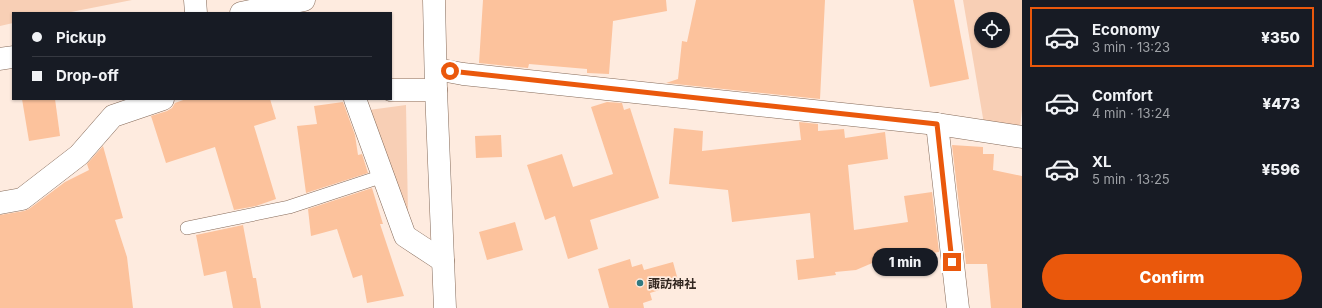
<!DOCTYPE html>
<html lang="en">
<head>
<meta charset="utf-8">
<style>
  :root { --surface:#171b24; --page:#20242c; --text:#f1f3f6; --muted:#9ea1a6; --line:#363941; --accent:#ea580c }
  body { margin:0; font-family:Inter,"Noto Sans JP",sans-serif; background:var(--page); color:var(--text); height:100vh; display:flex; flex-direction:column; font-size:15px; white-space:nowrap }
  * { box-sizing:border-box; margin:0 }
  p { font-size:13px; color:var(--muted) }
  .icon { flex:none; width:22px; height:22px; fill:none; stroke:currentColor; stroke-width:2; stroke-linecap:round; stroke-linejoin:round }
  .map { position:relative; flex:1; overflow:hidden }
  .panel { display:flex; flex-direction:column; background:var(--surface); width:300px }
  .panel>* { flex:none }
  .top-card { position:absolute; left:12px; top:12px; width:380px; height:88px; border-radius:0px; box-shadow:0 1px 3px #0004; display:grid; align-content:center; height:88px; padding:0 20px; background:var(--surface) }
  .controls { position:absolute; left:974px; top:12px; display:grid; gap:8px }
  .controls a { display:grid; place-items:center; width:36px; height:36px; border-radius:50%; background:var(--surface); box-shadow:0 1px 3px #0004; font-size:20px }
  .end { position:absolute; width:18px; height:18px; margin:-9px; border:5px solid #ea580c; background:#fff; box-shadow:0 0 0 2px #fff }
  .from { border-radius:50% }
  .bubble { position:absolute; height:28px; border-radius:14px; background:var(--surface); box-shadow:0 1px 3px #0004; font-size:13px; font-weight:800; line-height:28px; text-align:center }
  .top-card b { display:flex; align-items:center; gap:14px; height:38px; font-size:15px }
  .top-card b+b { border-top:1px solid var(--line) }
  .top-card i { width:10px; height:10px; background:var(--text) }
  ul { padding:7px 0 0; list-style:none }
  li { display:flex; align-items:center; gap:12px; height:60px; margin:0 8px 6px; padding:0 12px; border:2px solid transparent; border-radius:0px }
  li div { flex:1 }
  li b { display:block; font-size:15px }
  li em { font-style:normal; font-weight:800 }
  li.current { border-color:var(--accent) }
  li>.icon { width:36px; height:36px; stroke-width:1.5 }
  .button { display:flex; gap:8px; margin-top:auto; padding:8px 20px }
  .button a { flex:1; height:46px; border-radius:24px; background:var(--accent); color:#fff; font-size:16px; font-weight:800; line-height:46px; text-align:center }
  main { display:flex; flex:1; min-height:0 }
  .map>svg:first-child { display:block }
  .green { fill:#f8cfb5; fill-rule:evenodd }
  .building { fill:#fcc29c }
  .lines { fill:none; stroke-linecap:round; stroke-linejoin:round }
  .service-casing { stroke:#856a59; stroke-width:14 }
  .minor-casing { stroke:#856a59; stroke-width:23 }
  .tertiary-casing { stroke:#856a59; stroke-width:23 }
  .service { stroke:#fff; stroke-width:13 }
  .minor { stroke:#fff; stroke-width:22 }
  .tertiary { stroke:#fff; stroke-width:22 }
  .route { stroke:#ea580c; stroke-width:5 }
  .poi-dot { fill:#307980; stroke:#feebdf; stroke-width:1.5 }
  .labels { text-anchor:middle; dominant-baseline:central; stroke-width:3.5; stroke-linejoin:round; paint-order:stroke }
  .poi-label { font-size:12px; font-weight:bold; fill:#332720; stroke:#feebdf; text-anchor:start }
</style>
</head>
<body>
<main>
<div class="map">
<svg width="1022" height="308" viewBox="0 0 1022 308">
  <rect width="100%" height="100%" fill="#feebdf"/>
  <g class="green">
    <polygon points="0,0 132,0 66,13 13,13 13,23 0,26"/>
    <path d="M963 0H1022V110L1020 128 984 124ZM981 19H1003V41H981Z"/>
    <polygon points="406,105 408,214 369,110"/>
  </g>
  <g class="building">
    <polygon points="483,0 666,0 667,11 613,21 609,74 587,73 587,69 529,64 528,68 479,63"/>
    <polygon points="696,0 825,0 820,99 666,83 678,79 682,41 687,42"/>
    <polygon points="913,0 954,0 969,79 930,87"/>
    <polygon points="22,99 55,99 60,136 29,141"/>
    <polygon points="186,99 270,99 276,119 254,126 276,199 256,206 234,210 215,147 166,163 151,116 167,111 172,108 175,103"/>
    <polygon points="343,102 355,135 358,155 362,154 368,173 306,193 297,126 317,124 314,106"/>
    <polygon points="607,102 622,103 624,110 630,108 659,198 590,220 598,249 568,259 555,216 545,220 527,165 562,154 573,187 613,174 591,107"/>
    <polygon points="799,122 818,124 818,131 844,129 845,138 885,132 888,159 848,165 854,230 908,222 904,196 932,192 939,252 877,261 856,270 835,272 836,275 798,280 796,260 814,258 810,213 732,222 728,190 669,184 674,128 703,131 702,151 801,140"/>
    <polygon points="501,135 502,157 476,158 475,136"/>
    <polygon points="952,145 983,147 983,154 994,154 993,170 1022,176 1022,308 991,308 987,264 966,264"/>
    <polygon points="103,146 123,218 115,220 127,257 133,308 0,308 0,215 24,211 29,209 65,182 89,170 87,164"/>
    <polygon points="372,188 383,224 380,224 404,296 367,303 362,275 353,278 337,229 311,236 308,209"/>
    <polygon points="515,222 523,250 487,260 479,232"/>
    <polygon points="243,225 253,278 256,278 261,308 233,308 226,271 204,276 196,235"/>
    <polygon points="630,259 632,267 642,264 644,270 673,262 679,284 650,293 652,300 643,303 644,308 609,308 598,269"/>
  </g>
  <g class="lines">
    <defs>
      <polyline id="service" points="187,228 289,207 383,176"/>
      <g id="minor">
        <polyline points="195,0 196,13"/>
        <polyline points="436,69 463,74 937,124 1022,137"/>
        <polyline points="391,90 436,90"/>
        <polyline points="355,99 405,236 443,261"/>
        <polyline points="937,124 958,308"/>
        <polyline points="0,203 22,199 79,155 113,116 163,99"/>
      </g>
      <g id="tertiary">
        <polyline points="434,0 436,90 445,308"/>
        <polyline points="241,13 304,0"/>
        <polyline points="0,59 13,57"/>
      </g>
    </defs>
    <use href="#service" class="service-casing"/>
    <use href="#minor" class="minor-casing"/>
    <use href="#tertiary" class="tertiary-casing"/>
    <use href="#service" class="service"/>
    <use href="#minor" class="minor"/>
    <use href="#tertiary" class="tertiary"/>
  </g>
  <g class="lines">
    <polyline class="route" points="450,71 937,124 952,262"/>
  </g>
  <circle class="poi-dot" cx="640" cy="283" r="4"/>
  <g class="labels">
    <g class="poi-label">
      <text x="648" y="283">諏訪神社</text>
    </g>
  </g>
</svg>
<div class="controls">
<a><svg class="icon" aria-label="locate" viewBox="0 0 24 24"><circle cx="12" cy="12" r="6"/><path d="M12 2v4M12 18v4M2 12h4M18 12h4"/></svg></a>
</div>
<i class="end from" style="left:450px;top:71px"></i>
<i class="end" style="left:952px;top:262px"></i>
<div class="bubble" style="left:872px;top:248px;width:66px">1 min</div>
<div class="top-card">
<b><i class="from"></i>Pickup</b>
<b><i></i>Drop-off</b>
</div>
</div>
<section class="panel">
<ul>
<li class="current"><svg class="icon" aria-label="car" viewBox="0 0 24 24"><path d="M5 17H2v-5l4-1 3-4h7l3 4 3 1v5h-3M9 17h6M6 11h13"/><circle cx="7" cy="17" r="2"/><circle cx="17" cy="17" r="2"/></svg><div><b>Economy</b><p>3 min · 13:23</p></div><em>¥350</em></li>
<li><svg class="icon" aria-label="car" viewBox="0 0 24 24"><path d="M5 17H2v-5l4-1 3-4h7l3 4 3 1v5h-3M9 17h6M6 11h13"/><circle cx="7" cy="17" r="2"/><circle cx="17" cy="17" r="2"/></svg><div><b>Comfort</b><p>4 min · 13:24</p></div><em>¥473</em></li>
<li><svg class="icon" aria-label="car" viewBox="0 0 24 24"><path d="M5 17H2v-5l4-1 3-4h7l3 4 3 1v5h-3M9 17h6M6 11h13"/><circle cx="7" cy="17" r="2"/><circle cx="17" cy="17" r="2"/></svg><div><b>XL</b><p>5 min · 13:25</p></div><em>¥596</em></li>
</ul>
<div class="button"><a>Confirm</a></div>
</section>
</main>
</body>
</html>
